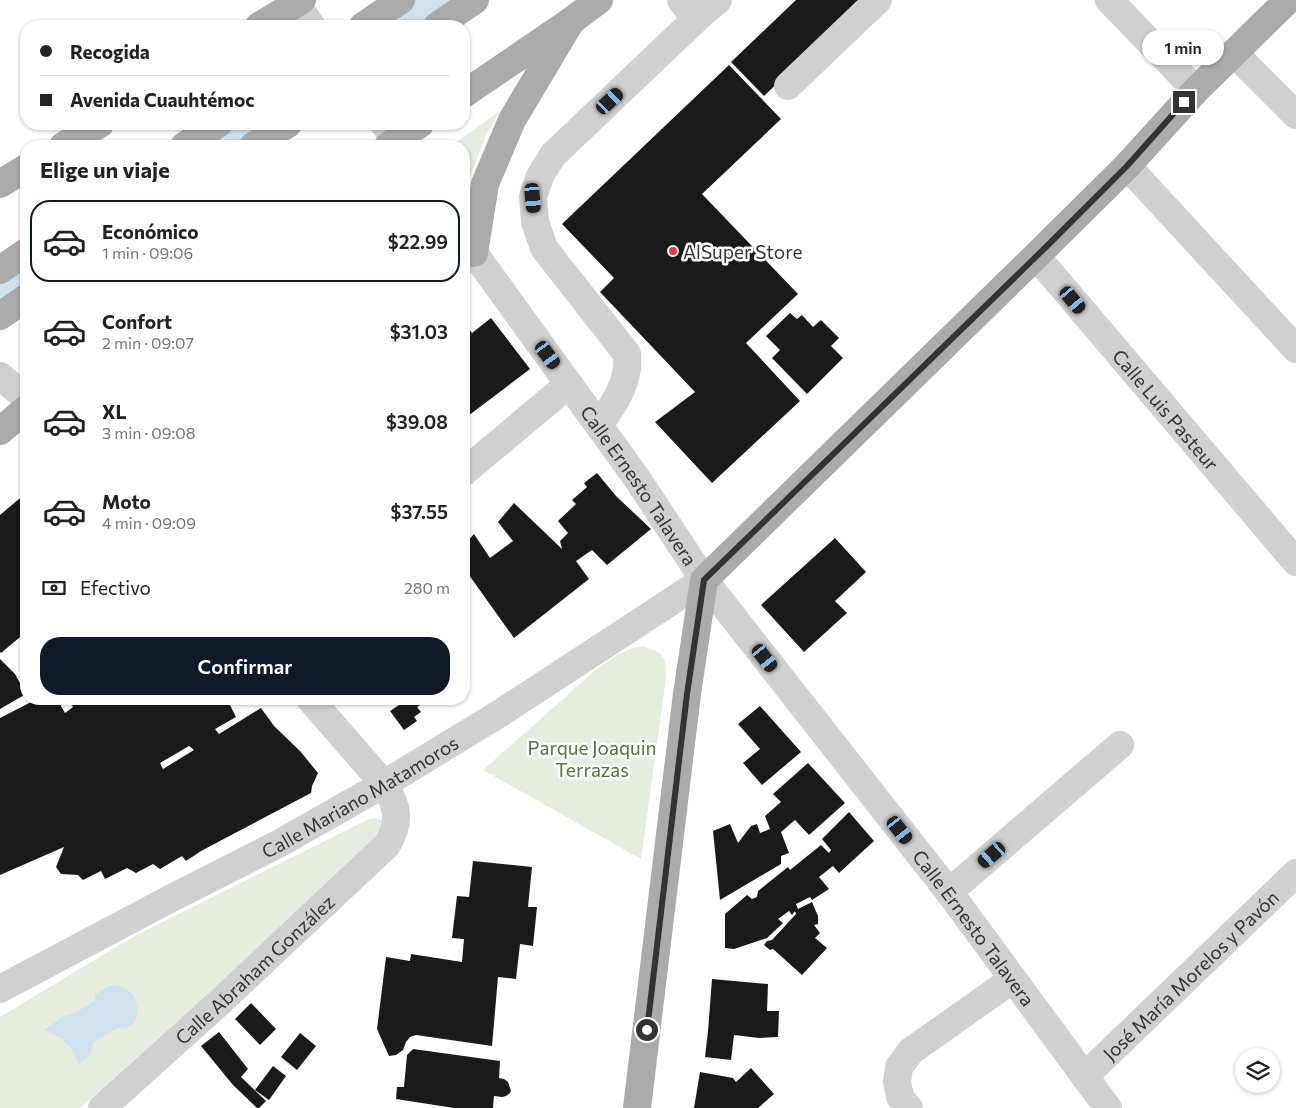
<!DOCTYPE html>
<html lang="es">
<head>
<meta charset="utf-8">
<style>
  :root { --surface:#fff; --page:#f6f6f6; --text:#222; --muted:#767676; --line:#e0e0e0; --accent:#111827 }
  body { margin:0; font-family:Commissioner,sans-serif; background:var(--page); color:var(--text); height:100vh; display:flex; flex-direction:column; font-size:19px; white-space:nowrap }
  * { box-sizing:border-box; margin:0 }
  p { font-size:16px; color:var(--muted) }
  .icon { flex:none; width:28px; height:28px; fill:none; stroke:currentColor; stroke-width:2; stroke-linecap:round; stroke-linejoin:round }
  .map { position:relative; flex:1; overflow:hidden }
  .details { position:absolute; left:20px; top:140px; width:450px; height:565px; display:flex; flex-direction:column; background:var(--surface); border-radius:20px; box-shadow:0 1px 4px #0004 }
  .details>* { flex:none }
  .hud { position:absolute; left:20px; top:20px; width:450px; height:110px; border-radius:20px; box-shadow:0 1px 4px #0004; display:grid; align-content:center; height:110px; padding:0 20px; background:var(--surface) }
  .buttons { position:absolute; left:1235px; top:1048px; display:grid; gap:10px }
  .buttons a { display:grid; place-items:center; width:45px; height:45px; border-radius:50%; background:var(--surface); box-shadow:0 1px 4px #0004; font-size:25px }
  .end { position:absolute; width:22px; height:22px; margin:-11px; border:6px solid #333; background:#fff; box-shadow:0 0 0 2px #fff }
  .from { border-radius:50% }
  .bubble { position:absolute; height:35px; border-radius:18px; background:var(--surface); box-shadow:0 1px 4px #0004; font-size:16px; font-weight:600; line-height:35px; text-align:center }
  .car { position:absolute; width:15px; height:30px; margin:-15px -8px; border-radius:6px; box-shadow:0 0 4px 1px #0007; background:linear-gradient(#222 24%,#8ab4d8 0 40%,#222 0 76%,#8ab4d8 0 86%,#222 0) }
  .hud b { display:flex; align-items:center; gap:18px; height:48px; font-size:19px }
  .hud b+b { border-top:1px solid var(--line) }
  .hud i { width:12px; height:12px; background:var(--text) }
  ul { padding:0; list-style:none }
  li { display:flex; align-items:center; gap:15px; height:82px; margin:0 10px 8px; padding:0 10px; border:2px solid transparent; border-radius:20px }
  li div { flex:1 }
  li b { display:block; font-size:19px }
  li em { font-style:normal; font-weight:600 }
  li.selected { border-color:var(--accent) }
  li>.icon { width:45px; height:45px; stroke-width:1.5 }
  h2 { padding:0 20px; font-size:22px; line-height:60px }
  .pay { display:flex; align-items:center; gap:12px; height:55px; padding:0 20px; font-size:19px }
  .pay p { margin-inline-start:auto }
  .action { display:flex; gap:10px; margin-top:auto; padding:10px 20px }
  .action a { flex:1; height:58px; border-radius:20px; background:var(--accent); color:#fff; font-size:20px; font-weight:600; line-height:58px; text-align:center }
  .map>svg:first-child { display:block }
  .green { fill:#e6ecdf }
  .water { fill:#cfe2ee }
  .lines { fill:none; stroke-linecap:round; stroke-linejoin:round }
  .river { stroke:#cfe2ee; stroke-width:48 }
  .building { fill:#1a1a1a; fill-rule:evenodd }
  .minor { stroke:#d0d0d0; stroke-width:28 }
  .major { stroke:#ababab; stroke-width:28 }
  .route { stroke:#333; stroke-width:6 }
  .poi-dot { fill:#e63946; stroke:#fff; stroke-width:2 }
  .labels { text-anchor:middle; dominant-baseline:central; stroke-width:5; stroke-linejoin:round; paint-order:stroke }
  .poi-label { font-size:19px; fill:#333; stroke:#fff; text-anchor:start }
  .street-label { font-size:19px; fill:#333; stroke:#fff }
  .park-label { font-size:19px; fill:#56703f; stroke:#fff }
</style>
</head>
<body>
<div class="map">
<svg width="1296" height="1108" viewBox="0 0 1296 1108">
  <rect width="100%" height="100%" fill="#fff"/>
  <g class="green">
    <polygon points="501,110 486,134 466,189 464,199 464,146 451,146"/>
    <path d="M643 646C664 653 666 656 666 678L641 859 483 770 598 668C612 658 626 648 643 646Z"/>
    <polygon points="376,818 383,821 384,827 333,883 80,1108 0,1108 0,1017 131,938 369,819"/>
  </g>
  <path class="water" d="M114 985C121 987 127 989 132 994 139 1002 140 1022 129 1027 126 1029 121 1028 117 1028L93 1043C93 1053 86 1058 79 1064L73 1051 63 1039 44 1030 64 1016 73 1014 95 1001V995L105 988Z"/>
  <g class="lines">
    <g class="river">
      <polyline points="412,26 452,0"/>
      <polyline points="228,146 263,124"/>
      <polyline points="0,299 26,278"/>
    </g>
  </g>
  <g class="building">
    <polygon points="796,0 864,0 764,96 731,62"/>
    <polygon points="729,65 781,119 702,194 798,294 746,343 800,401 712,483 655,422 695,392 600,292 614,278 562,224"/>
    <polygon points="790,313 797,319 802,315 813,327 821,320 839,338 831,346 843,358 807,394 772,358 780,350 766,336"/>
    <polygon points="491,318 530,369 464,419 464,322 472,333"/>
    <polygon points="597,473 616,496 651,529 607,565 592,550 576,561 589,579 514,638 464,568 464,545 474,534 490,558 513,541 498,522 514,503 562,549 560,541 568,533 558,521 576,504 572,500 587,487 584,483"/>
    <polygon points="26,493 26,632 1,653 0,652 0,515"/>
    <polygon points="835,538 866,572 835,601 847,613 804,652 761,605"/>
    <polygon points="0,659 15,674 26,694 0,709"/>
    <path d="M37 699H57L65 713 73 707 68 699H227L236 717 215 729 219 734 261 708 274 726 300 751 318 773 312 786 311 793 201 851 186 861 182 856 160 869 153 864 136 873 127 868 105 879 101 871 83 880 78 875 61 874 56 867 64 847 0 875V718ZM189 746 194 750 163 769 160 763Z"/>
    <polygon points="408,699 430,699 417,707 421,712 414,717 417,721 404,730 390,711"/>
    <polygon points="760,706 801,752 762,785 743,763 760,749 738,724"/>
    <polygon points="808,763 845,803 809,835 795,820 781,832 789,853 781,856 781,864 720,900 713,831 730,824 738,843 751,826 757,824 760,833 770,829 765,816 781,802 773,794"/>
    <polygon points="849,812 874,841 839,873 833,866 819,877 829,889 812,900 810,897 796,904 798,909 812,902 818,916 818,924 814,925 820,933 815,938 827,948 802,975 773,949 770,950 764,945 767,941 772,940 796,914 795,911 792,915 789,911 778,919 783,923 767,938 734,949 725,948 725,914 747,895 752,899 757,897 758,891 788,867 790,870 821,845 829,853 831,850 822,839"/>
    <polygon points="473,861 532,867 528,907 537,907 533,946 520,944 516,979 498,977 492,1046 416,1035 410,1037 406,1042 403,1050 396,1055 389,1056 377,1029 386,957 410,961 411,954 462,962 464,939 452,938 457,896 469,897"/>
    <polygon points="712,979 768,984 767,1011 779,1011 778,1037 759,1038 734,1035 731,1060 705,1057 708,1031"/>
    <polygon points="251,1003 276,1029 260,1045 235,1019"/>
    <polygon points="219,1032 248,1069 241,1077 266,1101 259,1108 257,1108 233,1085 201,1046"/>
    <polygon points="300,1033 316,1046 297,1070 281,1057"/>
    <polygon points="413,1049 500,1061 499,1078 504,1079 508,1082 511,1091 509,1094 506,1096 502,1097 494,1096 493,1108 454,1108 396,1099 397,1087 404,1087 407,1055"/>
    <polygon points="273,1066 286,1076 269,1100 255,1090"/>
    <polygon points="751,1068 774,1094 758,1108 694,1108 700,1072 733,1078 736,1082"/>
  </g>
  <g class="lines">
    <g class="minor">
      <polyline points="293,0 312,26"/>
      <polyline points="681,0 696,19"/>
      <polyline points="1109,0 1196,90"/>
      <polyline points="1234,53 1296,115"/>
      <polyline points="788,86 878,0"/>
      <polyline points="384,124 400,146"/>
      <polyline points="1127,166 1296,349"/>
      <path id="s1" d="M464 242 474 253 636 477 704 580 949 892 1108 1108"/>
      <path id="s2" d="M1036 256 1296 562"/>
      <polyline points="0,376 26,398"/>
      <path d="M599 425C614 404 630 382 627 354L544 248 535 222 533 197 540 176 553 155 696 19 718 0"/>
      <polyline points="464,472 569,384"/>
      <polyline points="949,892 1120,745"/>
      <path id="s3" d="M0 989 164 902 280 843 384 784 499 714 704 580"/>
      <path id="s4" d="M1085 1076 1296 873"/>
      <path id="s5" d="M102 1108 220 1002 387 845C401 822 398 806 384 784L310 699"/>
      <polyline points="909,1108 900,1097 897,1082 899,1067 911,1051 1013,979"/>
    </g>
    <g class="major">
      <polyline points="259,26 302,0"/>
      <polyline points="363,26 401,0"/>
      <polyline points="437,26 475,0"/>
      <polyline points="464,94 571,21 599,0"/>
      <polyline points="63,146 100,124"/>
      <polyline points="184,146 218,124"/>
      <polyline points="253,146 288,124"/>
      <polyline points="388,146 420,124"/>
      <polyline points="0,184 26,168"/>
      <polyline points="474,253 485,184 512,120 571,21"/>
      <polyline points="0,270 26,252"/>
      <polyline points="0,316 26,298"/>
      <polyline points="0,431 26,409"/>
      <polyline points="637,1108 687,694 704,580 1036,256 1127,166 1196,90 1288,0"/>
    </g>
  </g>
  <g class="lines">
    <polyline class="route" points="647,1030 687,694 704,580 1049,244 1127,166 1184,102"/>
  </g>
  <circle class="poi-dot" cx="673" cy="251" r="5"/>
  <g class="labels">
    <g class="poi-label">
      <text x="683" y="251">AlSuper Store</text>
    </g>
    <g class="street-label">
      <text stroke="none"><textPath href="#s2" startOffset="201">Calle Luis Pasteur</textPath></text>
      <text stroke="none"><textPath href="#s1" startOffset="300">Calle Ernesto Talavera</textPath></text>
      <text stroke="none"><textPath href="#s3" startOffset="408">Calle Mariano Matamoros</textPath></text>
      <text stroke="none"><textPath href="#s1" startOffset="855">Calle Ernesto Talavera</textPath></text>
      <text stroke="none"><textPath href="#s5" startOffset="206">Calle Abraham González</textPath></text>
      <text stroke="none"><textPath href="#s4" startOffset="146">José María Morelos y Pavón</textPath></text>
    </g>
    <g class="park-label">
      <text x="592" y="747">Parque Joaquin<tspan x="592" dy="22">Terrazas</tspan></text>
    </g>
  </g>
</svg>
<div class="buttons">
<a><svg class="icon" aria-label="layers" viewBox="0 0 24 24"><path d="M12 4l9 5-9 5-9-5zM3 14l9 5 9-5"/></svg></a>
</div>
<i class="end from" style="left:647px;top:1030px"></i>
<i class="end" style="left:1184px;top:102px"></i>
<div class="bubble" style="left:1142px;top:30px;width:82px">1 min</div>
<i class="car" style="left:610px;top:101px;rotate:47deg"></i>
<i class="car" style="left:533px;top:198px;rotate:175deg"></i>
<i class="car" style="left:1073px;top:300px;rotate:140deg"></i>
<i class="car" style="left:548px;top:355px;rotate:144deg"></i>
<i class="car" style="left:765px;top:658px;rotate:142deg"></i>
<i class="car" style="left:900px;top:830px;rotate:142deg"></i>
<i class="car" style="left:992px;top:855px;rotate:229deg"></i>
<div class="hud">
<b><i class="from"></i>Recogida</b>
<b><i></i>Avenida Cuauhtémoc</b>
</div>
<section class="details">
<h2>Elige un viaje</h2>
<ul>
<li class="selected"><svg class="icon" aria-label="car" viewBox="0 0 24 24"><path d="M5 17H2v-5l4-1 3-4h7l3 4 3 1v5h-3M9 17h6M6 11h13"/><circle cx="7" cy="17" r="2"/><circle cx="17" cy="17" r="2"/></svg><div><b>Económico</b><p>1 min · 09:06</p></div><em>$22.99</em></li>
<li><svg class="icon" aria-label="car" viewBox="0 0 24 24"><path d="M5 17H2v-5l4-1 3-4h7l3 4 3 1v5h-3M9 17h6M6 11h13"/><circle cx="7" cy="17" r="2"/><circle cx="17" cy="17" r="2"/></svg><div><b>Confort</b><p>2 min · 09:07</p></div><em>$31.03</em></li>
<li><svg class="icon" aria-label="car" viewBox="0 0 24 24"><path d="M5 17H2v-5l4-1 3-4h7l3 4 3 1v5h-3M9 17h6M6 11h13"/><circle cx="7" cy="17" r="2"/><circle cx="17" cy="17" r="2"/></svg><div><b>XL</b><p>3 min · 09:08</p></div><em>$39.08</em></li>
<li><svg class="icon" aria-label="car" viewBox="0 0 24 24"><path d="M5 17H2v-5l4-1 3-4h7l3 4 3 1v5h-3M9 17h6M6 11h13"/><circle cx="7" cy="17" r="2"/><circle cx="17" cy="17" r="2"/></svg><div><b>Moto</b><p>4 min · 09:09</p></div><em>$37.55</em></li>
</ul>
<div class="pay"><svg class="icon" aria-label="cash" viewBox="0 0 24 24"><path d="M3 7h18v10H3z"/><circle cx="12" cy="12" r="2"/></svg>Efectivo<p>280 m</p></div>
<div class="action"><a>Confirmar</a></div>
</section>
</div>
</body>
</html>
